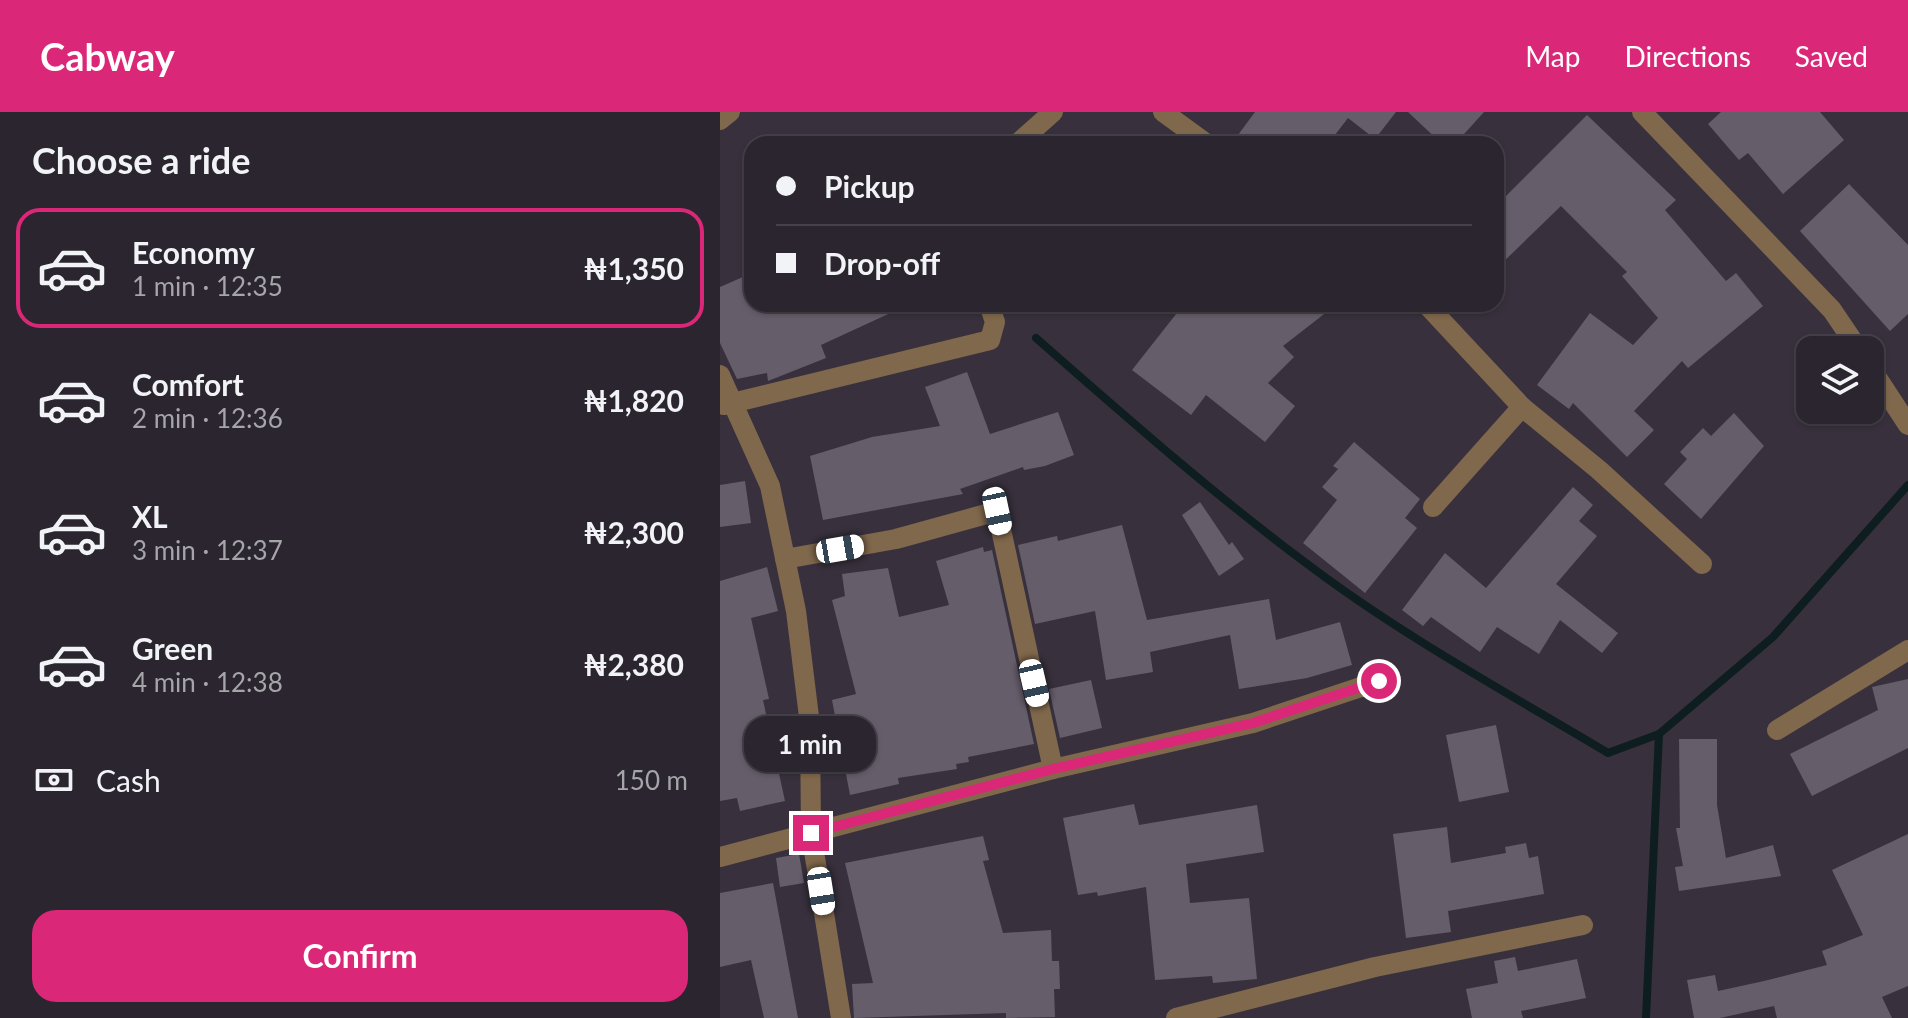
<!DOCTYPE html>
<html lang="en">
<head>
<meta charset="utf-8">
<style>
  :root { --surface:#2a252e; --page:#322d36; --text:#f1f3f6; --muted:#a5a5aa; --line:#46424a; --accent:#db2777 }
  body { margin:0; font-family:Lato,sans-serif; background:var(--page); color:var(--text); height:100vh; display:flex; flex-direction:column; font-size:30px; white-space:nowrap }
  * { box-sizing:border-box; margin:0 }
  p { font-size:26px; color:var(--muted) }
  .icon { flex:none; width:44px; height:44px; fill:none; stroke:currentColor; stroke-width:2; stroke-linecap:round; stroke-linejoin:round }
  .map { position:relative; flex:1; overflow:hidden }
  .panel { display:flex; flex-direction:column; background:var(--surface); width:720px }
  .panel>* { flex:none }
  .top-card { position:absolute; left:24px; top:24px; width:760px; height:176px; border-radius:24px; box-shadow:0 2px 6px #0004,0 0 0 2px var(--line); display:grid; align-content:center; height:176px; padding:0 32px; background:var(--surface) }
  .controls { position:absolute; left:1076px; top:224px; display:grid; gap:16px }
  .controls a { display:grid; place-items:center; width:88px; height:88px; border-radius:16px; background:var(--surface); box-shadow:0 2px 6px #0004,0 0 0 2px var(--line); font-size:40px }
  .end { position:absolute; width:36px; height:36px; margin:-18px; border:10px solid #db2777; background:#fff; box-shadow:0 0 0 4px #fff }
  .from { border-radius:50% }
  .bubble { position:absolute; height:56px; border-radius:24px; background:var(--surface); box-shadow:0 2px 6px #0004,0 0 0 2px var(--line); font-size:26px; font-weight:700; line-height:56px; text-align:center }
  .car { position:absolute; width:24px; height:48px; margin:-24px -12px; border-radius:10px; box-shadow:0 0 6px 2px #0007; background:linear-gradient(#fff 24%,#345 0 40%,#fff 0 76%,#345 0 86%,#fff 0) }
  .top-card b { display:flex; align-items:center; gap:28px; height:76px; font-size:30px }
  .top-card b+b { border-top:2px solid var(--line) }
  .top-card i { width:20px; height:20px; background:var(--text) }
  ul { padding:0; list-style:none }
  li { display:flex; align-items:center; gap:24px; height:120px; margin:0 16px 12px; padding:0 16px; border:4px solid transparent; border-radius:24px }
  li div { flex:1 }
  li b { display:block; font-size:30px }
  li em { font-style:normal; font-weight:700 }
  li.selected { border-color:var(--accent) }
  li>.icon { width:72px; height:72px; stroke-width:1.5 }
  h2 { padding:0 32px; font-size:36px; line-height:96px }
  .pay { display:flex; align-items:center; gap:20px; height:88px; padding:0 32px; font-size:30px }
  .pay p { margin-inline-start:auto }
  .button { display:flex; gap:16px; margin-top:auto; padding:16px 32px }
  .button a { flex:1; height:92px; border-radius:24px; background:var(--accent); color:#fff; font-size:32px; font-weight:700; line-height:92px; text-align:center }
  header { display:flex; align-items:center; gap:48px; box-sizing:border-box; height:112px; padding:0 40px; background:var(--accent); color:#fff }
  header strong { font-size:38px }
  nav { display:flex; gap:44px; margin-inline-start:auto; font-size:28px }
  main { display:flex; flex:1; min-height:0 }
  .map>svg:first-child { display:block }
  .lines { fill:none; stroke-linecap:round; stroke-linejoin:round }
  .stream { stroke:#0e1e20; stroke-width:8 }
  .building { fill:#655d6a }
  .street { stroke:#80684c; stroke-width:20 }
  .route { stroke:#db2777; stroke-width:10 }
</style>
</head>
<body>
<header>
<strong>Cabway</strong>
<nav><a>Map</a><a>Directions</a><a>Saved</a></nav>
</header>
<main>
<section class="panel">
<h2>Choose a ride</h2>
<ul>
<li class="selected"><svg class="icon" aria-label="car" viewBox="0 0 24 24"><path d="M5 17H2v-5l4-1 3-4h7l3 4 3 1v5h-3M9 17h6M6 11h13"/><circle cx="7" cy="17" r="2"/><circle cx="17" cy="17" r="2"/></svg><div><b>Economy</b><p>1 min · 12:35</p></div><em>₦1,350</em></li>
<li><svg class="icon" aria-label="car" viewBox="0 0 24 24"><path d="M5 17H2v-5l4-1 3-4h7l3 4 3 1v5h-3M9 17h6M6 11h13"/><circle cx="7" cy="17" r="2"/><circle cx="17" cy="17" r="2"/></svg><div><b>Comfort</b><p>2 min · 12:36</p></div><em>₦1,820</em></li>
<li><svg class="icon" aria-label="car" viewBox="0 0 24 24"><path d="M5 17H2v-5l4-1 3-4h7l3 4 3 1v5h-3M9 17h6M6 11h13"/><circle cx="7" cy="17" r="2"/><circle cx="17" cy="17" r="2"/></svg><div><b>XL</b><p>3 min · 12:37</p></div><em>₦2,300</em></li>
<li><svg class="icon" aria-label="car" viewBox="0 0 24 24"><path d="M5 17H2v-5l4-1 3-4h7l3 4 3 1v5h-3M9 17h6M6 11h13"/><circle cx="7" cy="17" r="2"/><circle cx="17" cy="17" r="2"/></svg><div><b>Green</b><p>4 min · 12:38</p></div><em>₦2,380</em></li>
</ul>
<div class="pay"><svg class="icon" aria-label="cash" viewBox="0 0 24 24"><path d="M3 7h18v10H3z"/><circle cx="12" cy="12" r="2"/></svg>Cash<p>150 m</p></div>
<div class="button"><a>Confirm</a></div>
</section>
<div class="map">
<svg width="1188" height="906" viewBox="0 0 1188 906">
  <rect width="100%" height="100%" fill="#38313d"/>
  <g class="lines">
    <g class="stream">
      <path d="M316 226C404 303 492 381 586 451 681 523 786 580 888 641L939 622"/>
      <polyline points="926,906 939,622 1053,525 1188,373"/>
    </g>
  </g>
  <g class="building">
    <polygon points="535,0 676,0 655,27 628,6 608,32 530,32 518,23"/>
    <polygon points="688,0 764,0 735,32 722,32"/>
    <polygon points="1001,0 1100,0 1124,28 1063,82 1028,41 1019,48 988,12"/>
    <polygon points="867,3 956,88 945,98 1006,169 1016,161 1043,194 968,256 962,249 914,299 934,318 907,345 853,291 849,297 817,273 870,201 913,233 938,206 902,164 907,160 841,94 776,157 776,94"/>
    <polygon points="1129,72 1188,133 1188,202 1170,219 1080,119"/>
    <polygon points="32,161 32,192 190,192 101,233 106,246 48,269 47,261 17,267 0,231 0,175"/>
    <polygon points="464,192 617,192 563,234 574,245 548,271 575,294 545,330 486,283 471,303 412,258"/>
    <polygon points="247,260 270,322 338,300 354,343 325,354 304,358 303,355 240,377 243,382 103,408 90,344 152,325 220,314 205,275"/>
    <polygon points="1014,301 1044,334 981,407 944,372 967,347 960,340 983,316 991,324"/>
    <polygon points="634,330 700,387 685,406 697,416 645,481 583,431 617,388 602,375 618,357 613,354"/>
    <polygon points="25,369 31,411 0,415 0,373"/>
    <polygon points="853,375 873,393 859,409 877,424 836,472 898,521 882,541 840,508 819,542 777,515 760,540 711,505 703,514 682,498 725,441 766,476"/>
    <polygon points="480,390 509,433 512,430 524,447 499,464 462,403"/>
    <polygon points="402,413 427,508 549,487 556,528 620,510 632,553 587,566 519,577 510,523 430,540 433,560 386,568 375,499 315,512 298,433 337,424 338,429"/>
    <polygon points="263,435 264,440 272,438 314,632 248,645 249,650 236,652 237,657 178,666 179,672 130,683 112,588 136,582 112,488 125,484 122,462 168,456 179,505 229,493 216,449"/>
    <polygon points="47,455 58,499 31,506 49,587 43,588 65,689 20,699 17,686 0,689 0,469"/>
    <polygon points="1188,567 1188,636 1092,684 1070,642 1158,598 1152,575"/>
    <polygon points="371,568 382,616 340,626 329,577"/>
    <polygon points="776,613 789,680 739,690 726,623"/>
    <polygon points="959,627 997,627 997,693 1006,746 1053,733 1061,764 959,779 955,755 963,754 956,716 960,716"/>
    <polygon points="414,692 419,713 537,693 544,740 466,752 470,791 529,786 537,867 493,871 492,864 435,868 426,775 378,784 377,780 358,783 343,706"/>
    <polygon points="727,715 731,751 786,741 785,735 806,731 809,746 818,744 824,782 728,799 731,820 686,826 673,722"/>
    <polygon points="1188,722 1188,874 1162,885 1172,906 1057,906 1054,894 1000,906 974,906 967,868 995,863 998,879 1044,869 1107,853 1102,839 1143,823 1112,758"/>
    <polygon points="263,724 269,748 263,749 283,821 331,818 332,849 339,849 340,877 334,877 335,905 286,906 286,901 134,906 132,872 153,871 125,751"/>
    <polygon points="79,742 84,771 60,775 56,746"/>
    <polygon points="53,771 78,906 44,906 31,848 0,855 0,781"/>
    <polygon points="795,845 798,859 857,847 866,886 801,899 803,906 752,906 746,877 778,871 774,849"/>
  </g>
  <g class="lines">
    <g class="street">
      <polyline points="443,0 487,32"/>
      <polyline points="922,0 1112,198 1139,238"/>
      <polyline points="0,8 10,0"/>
      <polyline points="297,32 333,0"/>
      <polyline points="706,192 802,295 879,358 982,452"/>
      <polyline points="1150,255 1188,313"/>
      <polyline points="0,263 50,374 76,499 90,613 91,721 121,906"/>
      <polyline points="4,293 270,228 275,210 269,192"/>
      <polyline points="713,395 802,295"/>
      <polyline points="65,447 176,427 277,399 333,657"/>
      <polyline points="1057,618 1188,538"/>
      <polyline points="0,745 333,657 533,611 659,569"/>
      <polyline points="456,906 655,855 863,813"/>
    </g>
  </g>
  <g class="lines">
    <polyline class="route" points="91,721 333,657 533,611 659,569"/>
  </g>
</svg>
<div class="controls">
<a><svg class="icon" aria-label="layers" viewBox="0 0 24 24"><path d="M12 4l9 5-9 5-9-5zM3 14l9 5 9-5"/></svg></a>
</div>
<i class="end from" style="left:659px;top:569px"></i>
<i class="end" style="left:91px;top:721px"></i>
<div class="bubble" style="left:24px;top:604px;width:132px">1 min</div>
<i class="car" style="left:277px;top:399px;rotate:168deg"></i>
<i class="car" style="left:120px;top:437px;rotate:80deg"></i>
<i class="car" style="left:314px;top:571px;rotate:167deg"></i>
<i class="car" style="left:101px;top:779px;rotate:171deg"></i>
<div class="top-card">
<b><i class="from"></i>Pickup</b>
<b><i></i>Drop-off</b>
</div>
</div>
</main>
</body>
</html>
